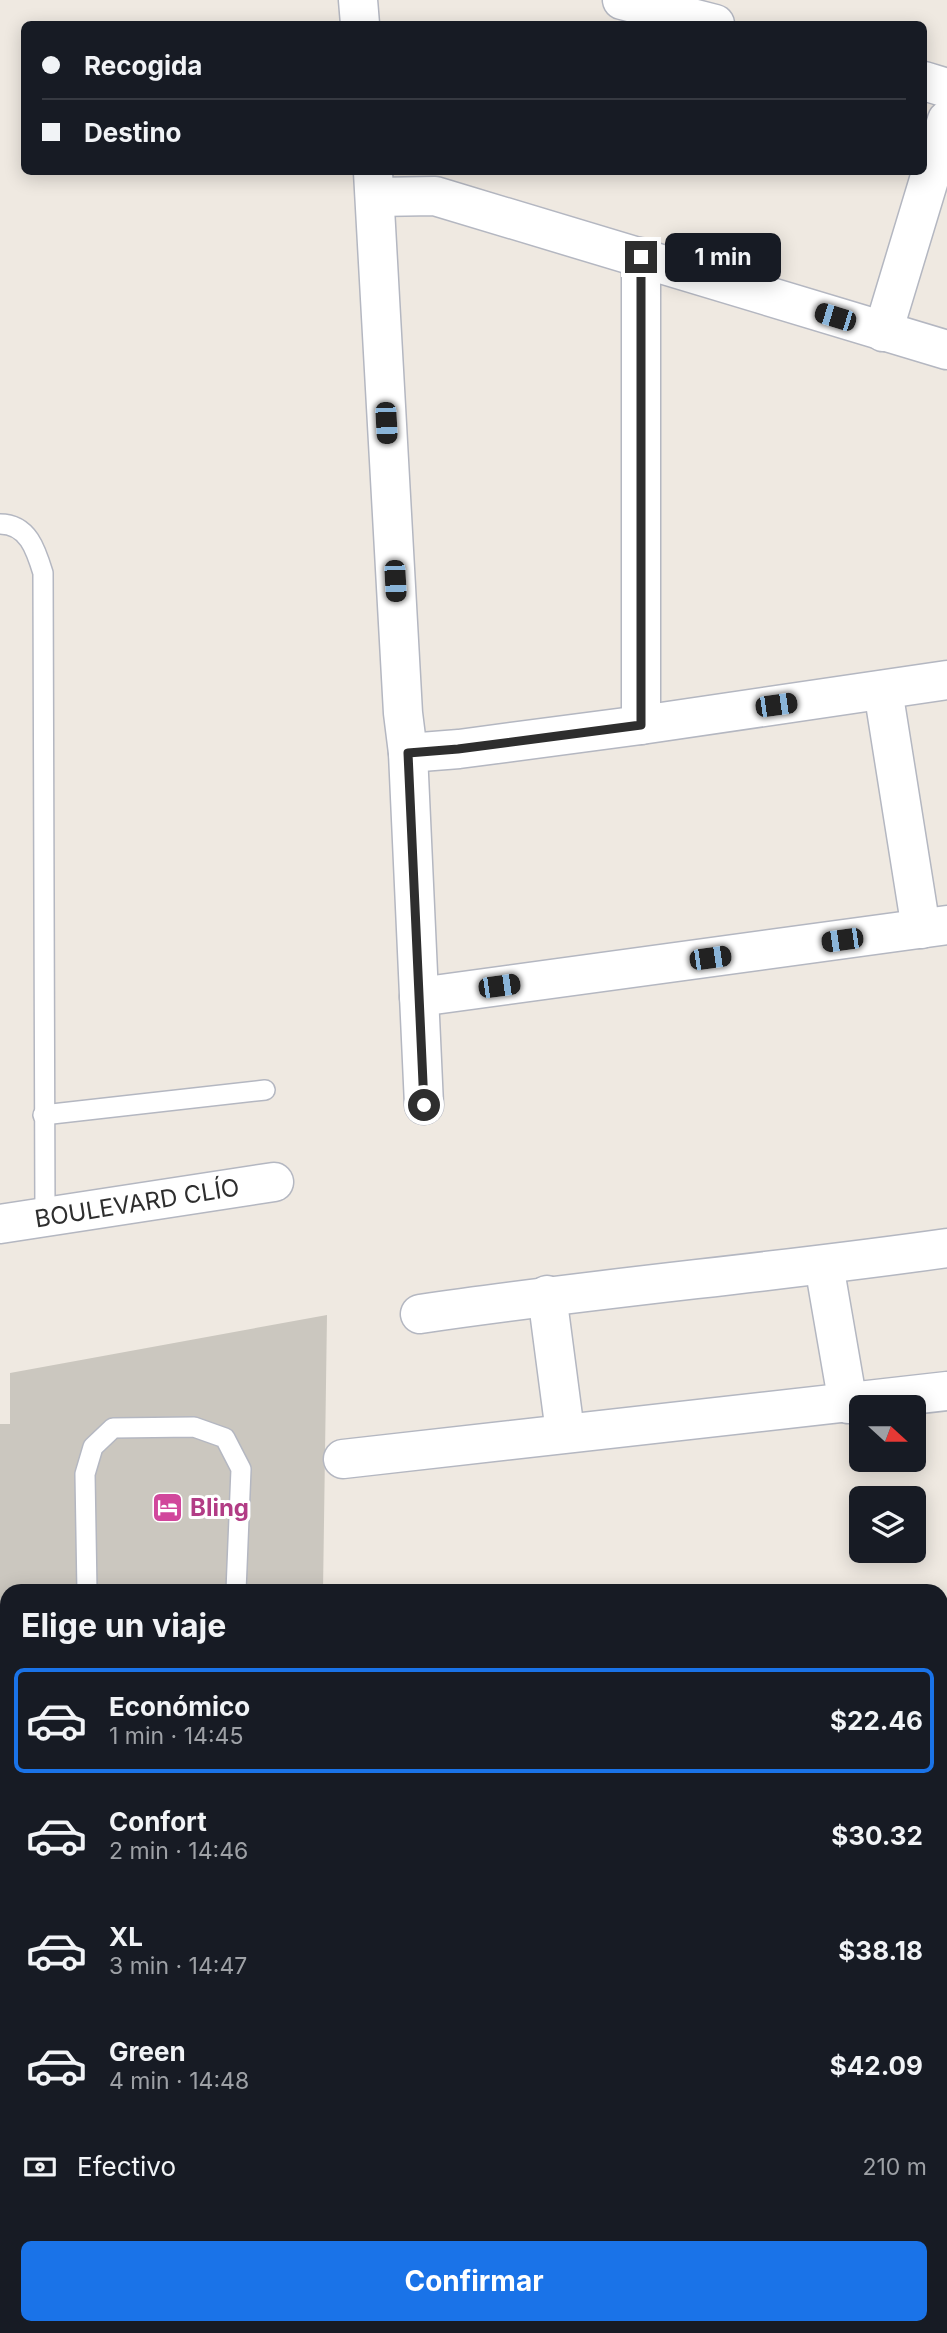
<!DOCTYPE html>
<html lang="es">
<head>
<meta charset="utf-8">
<style>
  :root { --surface:#171b24; --page:#242831; --text:#f1f3f6; --muted:#9ea1a6; --line:#363941; --accent:#1a73e8 }
  body { margin:0; font-family:Inter,sans-serif; background:var(--page); color:var(--text); height:100vh; display:flex; flex-direction:column; font-size:26px; white-space:nowrap }
  * { box-sizing:border-box; margin:0 }
  p { font-size:23px; color:var(--muted) }
  .icon { flex:none; width:38px; height:38px; fill:none; stroke:currentColor; stroke-width:2; stroke-linecap:round; stroke-linejoin:round }
  .map { position:relative; flex:1; overflow:hidden }
  .details { position:absolute; left:0px; top:1584px; width:948px; height:751px; display:flex; flex-direction:column; background:var(--surface); border-radius:21px 21px 0 0; box-shadow:0 4px 18px #0003 }
  .details>* { flex:none }
  .hud { position:absolute; left:21px; top:21px; width:906px; height:154px; border-radius:10px; box-shadow:0 4px 18px #0003; display:grid; align-content:center; height:154px; padding:0 21px; background:var(--surface) }
  .needle { width:46px; rotate:111deg }
  .controls { position:absolute; left:849px; top:1395px; display:grid; gap:14px }
  .controls a { display:grid; place-items:center; width:77px; height:77px; border-radius:10px; background:var(--surface); box-shadow:0 4px 18px #0003; font-size:35px }
  .end { position:absolute; width:32px; height:32px; margin:-16px; border:9px solid #2e2e2e; background:#fff; box-shadow:0 0 0 4px #fff }
  .from { border-radius:50% }
  .bubble { position:absolute; height:49px; border-radius:10px; background:var(--surface); box-shadow:0 4px 18px #0003; font-size:23px; font-weight:700; line-height:49px; text-align:center }
  .car { position:absolute; width:21px; height:42px; margin:-21px -10px; border-radius:9px; box-shadow:0 0 5px 2px #0007; background:linear-gradient(#222 24%,#8ab4d8 0 40%,#222 0 76%,#8ab4d8 0 86%,#222 0) }
  .hud b { display:flex; align-items:center; gap:24px; height:66px; font-size:26px }
  .hud b+b { border-top:2px solid var(--line) }
  .hud i { width:18px; height:18px; background:var(--text) }
  ul { padding:0; list-style:none }
  li { display:flex; align-items:center; gap:21px; height:105px; margin:0 14px 10px; padding:0 7px; border:4px solid transparent; border-radius:10px }
  li div { flex:1 }
  li b { display:block; font-size:26px }
  li em { font-style:normal; font-weight:700 }
  li.active { border-color:var(--accent) }
  li>.icon { width:63px; height:63px; stroke-width:1.5 }
  h2 { padding:0 21px; font-size:32px; line-height:84px }
  .pay { display:flex; align-items:center; gap:18px; height:77px; padding:0 21px; font-size:26px }
  .pay p { margin-inline-start:auto }
  .primary-button { display:flex; gap:14px; margin-top:auto; padding:14px 21px }
  .primary-button a { flex:1; height:80px; border-radius:10px; background:var(--accent); color:#fff; font-size:28px; font-weight:700; line-height:80px; text-align:center }
  .map>svg:first-child { display:block }
  .building { fill:#cbc7bf }
  .lines { fill:none; stroke-linecap:round; stroke-linejoin:round }
  .lane-casing { stroke:#b4b7c1; stroke-width:22 }
  .street-casing { stroke:#b4b7c1; stroke-width:41 }
  .secondary-casing { stroke:#b4b7c1; stroke-width:41 }
  .primary-casing { stroke:#c9c9c9; stroke-width:41 }
  .lane { stroke:#fff; stroke-width:19 }
  .street { stroke:#fff; stroke-width:38 }
  .secondary { stroke:#fff; stroke-width:38 }
  .primary { stroke:#f2d163; stroke-width:38 }
  .route { stroke:#2e2e2e; stroke-width:9 }
  .labels { text-anchor:middle; dominant-baseline:central; stroke-width:6; stroke-linejoin:round; paint-order:stroke }
  .street-label { font-size:24px; fill:#2e2e2e; stroke:#fff }
  .hotel-label { font-size:24px; font-weight:bold; fill:#b23c85; stroke:#fff; text-anchor:start }
</style>
</head>
<body>
<div class="map">
<svg width="947" height="2333" viewBox="0 0 947 2333">
  <rect width="100%" height="100%" fill="#efe9e1"/>
  <polygon class="building" points="327,1315 323,1591 7,1591 7,1828 0,1828 0,1424 10,1424 10,1373"/>
  <g class="lines">
    <defs>
      <g id="lane">
        <path d="M0 524C28 524 36 550 43 573L45 1218"/>
        <polyline points="43,1115 265,1090"/>
        <polyline points="87,1591 85,1474 93,1447 113,1428 194,1427 225,1438 241,1469 236,1591"/>
      </g>
      <g id="street">
        <polyline points="358,0 360,24"/>
        <polyline points="622,0 715,24"/>
        <polyline points="924,81 947,88"/>
        <polyline points="373,172 403,713 408,753 424,1105"/>
        <polyline points="375,197 435,196 947,350"/>
        <polyline points="883,332 947,120"/>
        <polyline points="883,690 921,929"/>
        <polyline points="641,725 641,257"/>
        <polyline points="408,753 459,749 641,725 947,680"/>
        <polyline points="419,997 947,925"/>
        <polyline points="0,1224 274,1182"/>
        <polyline points="824,1265 848,1404"/>
        <polyline points="547,1295 565,1432"/>
        <path d="M420 1314C595 1288 772 1273 947 1248"/>
        <polyline points="343,1459 947,1391"/>
        <polyline points="0,2218 7,2219"/>
        <polyline points="257,2333 257,2328"/>
      </g>
      <polyline id="secondary" points="0,1849 7,1849"/>
      <g id="primary">
        <polyline points="0,1924 7,1924"/>
        <polyline points="942,1944 947,1944"/>
        <polyline points="0,1997 7,1997"/>
      </g>
    </defs>
    <use href="#lane" class="lane-casing"/>
    <use href="#street" class="street-casing"/>
    <use href="#secondary" class="secondary-casing"/>
    <use href="#primary" class="primary-casing"/>
    <use href="#lane" class="lane"/>
    <use href="#street" class="street"/>
    <use href="#secondary" class="secondary"/>
    <use href="#primary" class="primary"/>
  </g>
  <g class="lines">
    <polyline class="route" points="424,1105 408,753 458,749 641,725 641,257"/>
  </g>
  <defs>
    <symbol id="hotel-square" viewBox="-11 -11 22 22"><rect x="-9" y="-9" width="18" height="18" rx="4" fill="#d1479c" stroke="#fff"/><path d="M-6-4.5h1.5V1H6V5H4.5V3h-9V5H-6ZM-4 0a1.8 1.8 0 1 1 3.6 0ZM.5 0V-2.5h3Q6-2.5 6 0Z" fill="#fff"/></symbol>
  </defs>
  <g fill-rule="evenodd">
    <use href="#hotel-square" x="150" y="1490" width="35" height="35"/>
  </g>
  <g class="labels">
    <g class="street-label">
      <text transform="translate(137 1203) rotate(-9)">BOULEVARD CLÍO</text>
    </g>
    <g class="hotel-label">
      <text x="190" y="1507">Bling</text>
    </g>
  </g>
</svg>
<div class="controls">
<a><svg class="needle" viewBox="-14 -14 28 28"><path d="M0-13l5 13h-10z" fill="#e53935"/><path d="M0 13l5-13h-10z" fill="#9ea1a6"/></svg></a>
<a><svg class="icon" aria-label="layers" viewBox="0 0 24 24"><path d="M12 4l9 5-9 5-9-5zM3 14l9 5 9-5"/></svg></a>
</div>
<i class="end from" style="left:424px;top:1105px"></i>
<i class="end" style="left:641px;top:257px"></i>
<div class="bubble" style="left:665px;top:233px;width:116px">1 min</div>
<i class="car" style="left:835px;top:317px;rotate:287deg"></i>
<i class="car" style="left:386px;top:423px;rotate:177deg"></i>
<i class="car" style="left:395px;top:581px;rotate:177deg"></i>
<i class="car" style="left:776px;top:705px;rotate:82deg"></i>
<i class="car" style="left:842px;top:940px;rotate:262deg"></i>
<i class="car" style="left:710px;top:958px;rotate:82deg"></i>
<i class="car" style="left:499px;top:986px;rotate:82deg"></i>
<div class="hud">
<b><i class="from"></i>Recogida</b>
<b><i></i>Destino</b>
</div>
<section class="details">
<h2>Elige un viaje</h2>
<ul>
<li class="active"><svg class="icon" aria-label="car" viewBox="0 0 24 24"><path d="M5 17H2v-5l4-1 3-4h7l3 4 3 1v5h-3M9 17h6M6 11h13"/><circle cx="7" cy="17" r="2"/><circle cx="17" cy="17" r="2"/></svg><div><b>Económico</b><p>1 min · 14:45</p></div><em>$22.46</em></li>
<li><svg class="icon" aria-label="car" viewBox="0 0 24 24"><path d="M5 17H2v-5l4-1 3-4h7l3 4 3 1v5h-3M9 17h6M6 11h13"/><circle cx="7" cy="17" r="2"/><circle cx="17" cy="17" r="2"/></svg><div><b>Confort</b><p>2 min · 14:46</p></div><em>$30.32</em></li>
<li><svg class="icon" aria-label="car" viewBox="0 0 24 24"><path d="M5 17H2v-5l4-1 3-4h7l3 4 3 1v5h-3M9 17h6M6 11h13"/><circle cx="7" cy="17" r="2"/><circle cx="17" cy="17" r="2"/></svg><div><b>XL</b><p>3 min · 14:47</p></div><em>$38.18</em></li>
<li><svg class="icon" aria-label="car" viewBox="0 0 24 24"><path d="M5 17H2v-5l4-1 3-4h7l3 4 3 1v5h-3M9 17h6M6 11h13"/><circle cx="7" cy="17" r="2"/><circle cx="17" cy="17" r="2"/></svg><div><b>Green</b><p>4 min · 14:48</p></div><em>$42.09</em></li>
</ul>
<div class="pay"><svg class="icon" aria-label="cash" viewBox="0 0 24 24"><path d="M3 7h18v10H3z"/><circle cx="12" cy="12" r="2"/></svg>Efectivo<p>210 m</p></div>
<div class="primary-button"><a>Confirmar</a></div>
</section>
</div>
</body>
</html>
